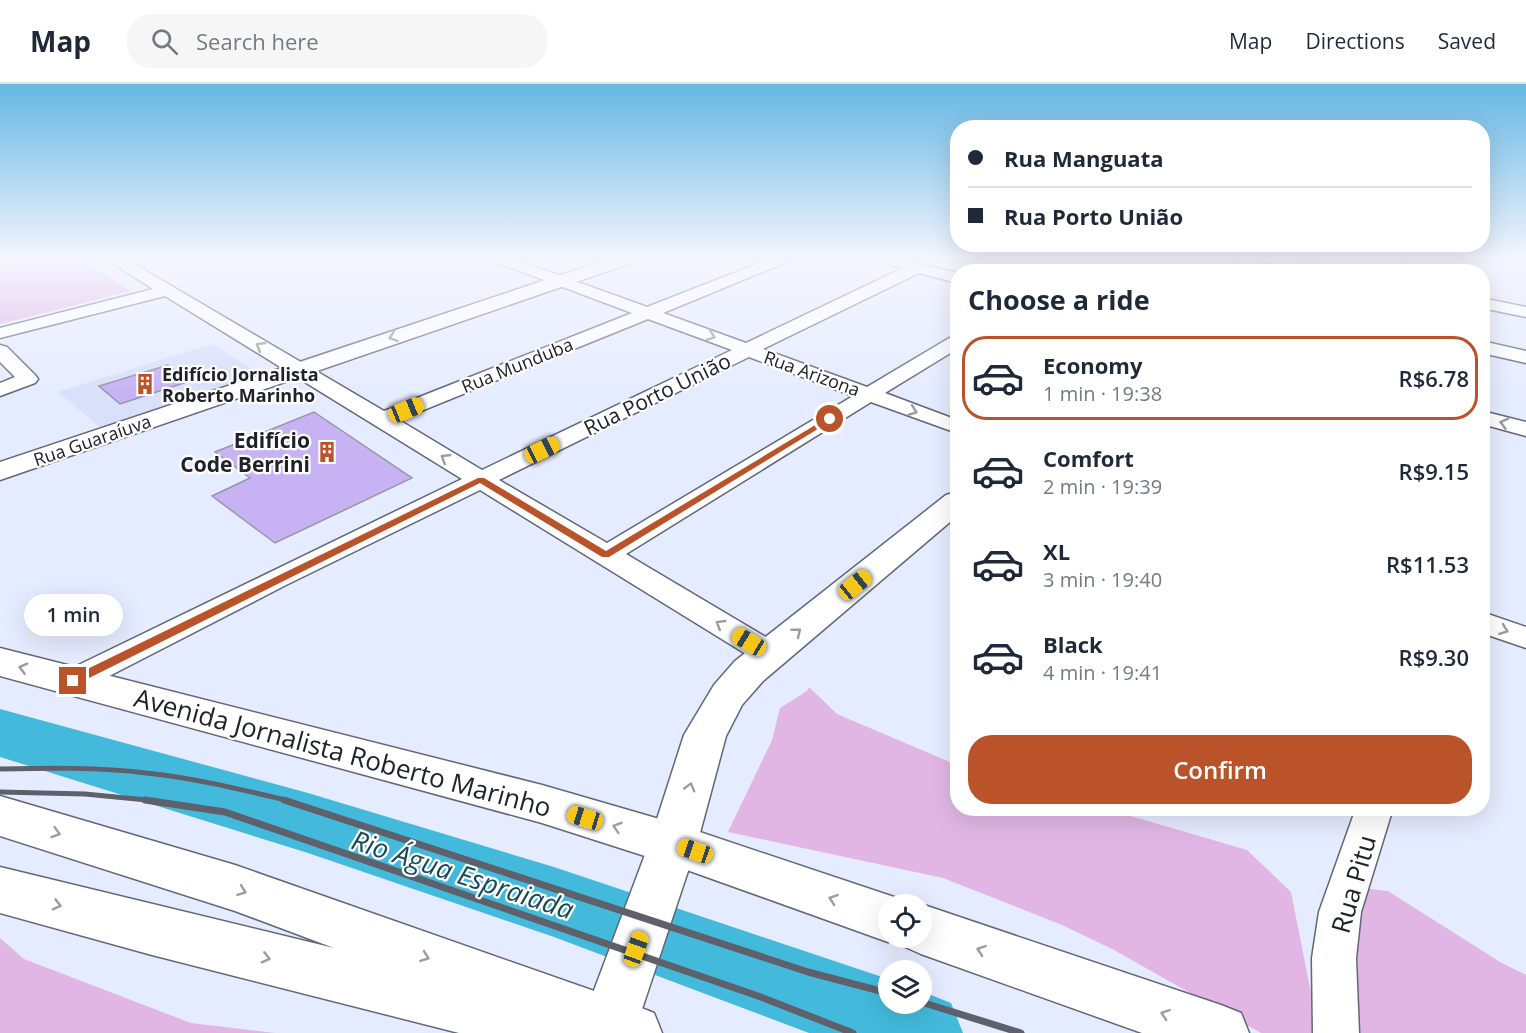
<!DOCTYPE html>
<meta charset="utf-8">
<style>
:root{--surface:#fff;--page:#f6f6f7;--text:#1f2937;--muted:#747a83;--line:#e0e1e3;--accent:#ba532a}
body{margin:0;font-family:"Open Sans",sans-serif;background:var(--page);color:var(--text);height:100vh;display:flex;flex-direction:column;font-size:22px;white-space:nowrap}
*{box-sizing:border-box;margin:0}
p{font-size:20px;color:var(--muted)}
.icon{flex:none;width:33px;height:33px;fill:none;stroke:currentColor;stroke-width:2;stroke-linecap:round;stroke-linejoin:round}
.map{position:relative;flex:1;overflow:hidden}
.side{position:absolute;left:950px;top:180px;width:540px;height:552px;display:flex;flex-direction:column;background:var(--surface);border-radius:24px;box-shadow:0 6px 24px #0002}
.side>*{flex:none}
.top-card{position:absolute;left:950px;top:36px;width:540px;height:132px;border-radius:24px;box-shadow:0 6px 24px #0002;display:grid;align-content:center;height:132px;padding:0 18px;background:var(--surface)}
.buttons{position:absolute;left:878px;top:810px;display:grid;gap:12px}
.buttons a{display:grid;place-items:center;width:54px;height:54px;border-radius:50%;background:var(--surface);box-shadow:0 6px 24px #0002;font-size:30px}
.end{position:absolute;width:27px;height:27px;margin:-14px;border:8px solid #ba532a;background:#fff;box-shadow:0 0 0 3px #fff}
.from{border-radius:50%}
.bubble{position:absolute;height:42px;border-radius:21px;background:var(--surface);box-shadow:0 6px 24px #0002;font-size:20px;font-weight:600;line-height:42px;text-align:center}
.car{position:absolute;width:18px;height:36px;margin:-18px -9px;border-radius:8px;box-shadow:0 0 4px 2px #0007;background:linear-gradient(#f5c518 24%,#345 0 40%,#f5c518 0 76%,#345 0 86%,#f5c518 0)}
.top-card b{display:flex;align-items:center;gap:21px;height:57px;font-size:22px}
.top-card b+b{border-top:2px solid var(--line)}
.top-card i{width:15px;height:15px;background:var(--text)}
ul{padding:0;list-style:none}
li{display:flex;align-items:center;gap:18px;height:84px;margin:0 12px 9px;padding:0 6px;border:3px solid transparent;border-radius:24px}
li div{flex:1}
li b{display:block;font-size:22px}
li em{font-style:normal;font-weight:600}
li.on{border-color:var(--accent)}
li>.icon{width:54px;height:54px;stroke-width:1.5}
h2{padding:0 18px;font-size:27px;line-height:72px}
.primary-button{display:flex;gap:12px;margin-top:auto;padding:12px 18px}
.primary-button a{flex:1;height:69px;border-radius:24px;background:var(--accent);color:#fff;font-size:24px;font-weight:600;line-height:69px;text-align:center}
header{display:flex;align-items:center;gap:36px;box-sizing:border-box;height:84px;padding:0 30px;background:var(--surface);border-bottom:2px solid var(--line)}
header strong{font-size:28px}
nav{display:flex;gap:33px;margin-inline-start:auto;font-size:21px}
.search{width:420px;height:54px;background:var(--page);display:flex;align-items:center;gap:15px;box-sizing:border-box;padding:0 21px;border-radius:24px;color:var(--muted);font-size:22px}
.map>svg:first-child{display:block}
.built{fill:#d8e0fa}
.green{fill:#e1b6e5}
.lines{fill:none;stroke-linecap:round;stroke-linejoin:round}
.river{fill:#43badc;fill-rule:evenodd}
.building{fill:#c7b3f4;stroke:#9894a6;stroke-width:1.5}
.street-casing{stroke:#626777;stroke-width:3}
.secondary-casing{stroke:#626777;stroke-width:3}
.primary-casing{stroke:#626777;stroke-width:3}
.street{fill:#fff;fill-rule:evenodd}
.secondary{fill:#fff;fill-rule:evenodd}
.primary{fill:#fff;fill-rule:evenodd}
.rail-far1{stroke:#5e616c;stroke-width:5}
.rail{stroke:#5e616c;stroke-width:7}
.oneway{stroke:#9b9c9f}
.route{fill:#ba532a}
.labels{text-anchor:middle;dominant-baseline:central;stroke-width:4.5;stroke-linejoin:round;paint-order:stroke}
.far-street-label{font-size:18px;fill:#202229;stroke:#fff}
.far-poi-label{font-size:18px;font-weight:bold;fill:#202229;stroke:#fff;text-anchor:start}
.street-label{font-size:21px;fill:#202229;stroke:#fff}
.poi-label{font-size:21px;font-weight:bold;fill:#202229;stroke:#fff;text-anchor:end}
.near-street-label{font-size:26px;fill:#202229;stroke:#fff}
.near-water-label{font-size:27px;font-style:italic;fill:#164857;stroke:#fff}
</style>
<header>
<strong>Map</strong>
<div class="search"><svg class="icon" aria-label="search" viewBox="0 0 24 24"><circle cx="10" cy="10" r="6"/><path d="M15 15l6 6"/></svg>Search here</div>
<nav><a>Map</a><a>Directions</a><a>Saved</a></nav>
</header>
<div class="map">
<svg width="1526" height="949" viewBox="0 0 1526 949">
<rect width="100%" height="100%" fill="#e6ecff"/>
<polygon class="built" points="212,260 261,290 101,344 58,308"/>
<g class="green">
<polygon points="27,174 80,174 131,207 0,240 0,179"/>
<polygon points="809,603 837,630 957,681 957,724 1107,725 1247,766 1291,808 1319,949 1261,949 1114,866 1062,841 943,794 728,748 772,656 780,624 807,607"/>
<polygon points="1362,804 1388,807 1500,878 1526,891 1526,949 1351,949 1354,818"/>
<polygon points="0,854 24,875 191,939 275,949 0,949"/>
</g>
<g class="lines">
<polygon class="river" points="0,625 308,709 554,783 888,895 888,920 921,920 921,907 951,919 963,949 809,949 554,853 308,769 0,673"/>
</g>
<g class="building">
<polygon points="168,281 190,297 120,320 99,302"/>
<polygon points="314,328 412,394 275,459 212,412 250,394 215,368"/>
</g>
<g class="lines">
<defs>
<g id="street">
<path d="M107,174H124L384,327L632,229L493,177L491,174H511L647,223L772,174H791L789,177L663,229L746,259L903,184L876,177L874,174H897L957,189V199L919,189L763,265L867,303L951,253L957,252V265L885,309L957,336V349L871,318L626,470L781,562L785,570L781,578L770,581L759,578L480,406L286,501L84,605L73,609L62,605L57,597L62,589L462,395L165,212L0,254V244L153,205L109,177ZM648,235L732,266L482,386L399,336ZM749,273L853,312L607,459L499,396Z"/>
<polygon points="1258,174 1285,174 1336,185 1338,188 1307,188 1260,177"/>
<polygon points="1404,174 1419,174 1409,188 1393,188"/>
<polygon points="1482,214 1526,223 1526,233 1482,224"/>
<polygon points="1482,257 1526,267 1526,279 1482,269"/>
<polygon points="0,261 7,263 35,291 38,295 35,299 0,312 0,299 15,293 0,278"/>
<polygon points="1482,327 1526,338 1526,352 1482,340"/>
<polygon points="1482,528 1526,543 1526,564 1482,549"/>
<polygon points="1356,724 1393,724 1361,828 1356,874 1359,949 1313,949 1312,874 1319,828"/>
</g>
<g id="secondary">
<polygon points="611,174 637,174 634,178 0,396 0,378"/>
<polygon points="1244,174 1264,174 1249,188 1228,188"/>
<polygon points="957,408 957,432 763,597 742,621 726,652 697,760 634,949 578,949 649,760 684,651 714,601 735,577 946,411"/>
</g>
<g id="primary">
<polygon points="0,564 542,701 673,739 906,817 908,820 888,820 888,854 921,854 921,820 1221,921 1241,929 1249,949 1142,949 921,870 903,862 899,854 888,858 673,781 542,739 0,592"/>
<polygon points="0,712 235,781 634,921 654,929 662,949 459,949 152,871 0,829 0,783 334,864 235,827 0,752"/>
</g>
</defs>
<use href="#street" class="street-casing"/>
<use href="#secondary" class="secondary-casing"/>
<use href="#primary" class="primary-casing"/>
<use href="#street" class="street"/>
<use href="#secondary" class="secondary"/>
<use href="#primary" class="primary"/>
<g class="rail-far1">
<path d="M0,685C49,684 98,683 146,689C195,694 243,706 290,717"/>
<polyline points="0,708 85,710 157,717"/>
</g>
<g class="rail">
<polyline points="145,716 225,728 758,912 853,949"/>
<polyline points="284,716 808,888 888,909"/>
<polyline points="921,918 1021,949"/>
</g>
</g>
<defs><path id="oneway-chevron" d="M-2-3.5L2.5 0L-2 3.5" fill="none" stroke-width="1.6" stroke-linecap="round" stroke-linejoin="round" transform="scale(1.5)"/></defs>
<g class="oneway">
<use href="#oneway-chevron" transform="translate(711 252) rotate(20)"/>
<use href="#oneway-chevron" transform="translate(393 253) rotate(161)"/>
<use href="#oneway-chevron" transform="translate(260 262) rotate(-149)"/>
<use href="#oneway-chevron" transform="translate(913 327) rotate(20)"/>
<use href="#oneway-chevron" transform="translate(1504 339) rotate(-165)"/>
<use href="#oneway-chevron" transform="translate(445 374) rotate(-148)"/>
<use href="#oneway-chevron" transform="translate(720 540) rotate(-149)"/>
<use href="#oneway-chevron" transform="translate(1504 546) rotate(20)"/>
<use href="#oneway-chevron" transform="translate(797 548) rotate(-39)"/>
<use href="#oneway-chevron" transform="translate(23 584) rotate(-166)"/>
<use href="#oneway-chevron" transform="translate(690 703) rotate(-74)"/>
<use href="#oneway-chevron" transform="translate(617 743) rotate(-163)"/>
<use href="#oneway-chevron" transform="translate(56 749) rotate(17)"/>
<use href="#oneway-chevron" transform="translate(242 807) rotate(20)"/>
<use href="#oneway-chevron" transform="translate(833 815) rotate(-161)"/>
<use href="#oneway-chevron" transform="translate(57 821) rotate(15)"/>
<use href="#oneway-chevron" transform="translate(981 866) rotate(-161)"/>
<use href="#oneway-chevron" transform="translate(425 873) rotate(20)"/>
<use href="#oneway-chevron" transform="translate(266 874) rotate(14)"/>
<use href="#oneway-chevron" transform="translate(1165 930) rotate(-161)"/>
</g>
<linearGradient id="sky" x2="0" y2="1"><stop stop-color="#66b6e3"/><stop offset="0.57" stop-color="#f4f6ff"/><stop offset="1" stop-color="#f4f6ff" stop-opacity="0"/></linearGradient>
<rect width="1526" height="307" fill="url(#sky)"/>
<polygon class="route" points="827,334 834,335 609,473 602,473 480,399 77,600 69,600 68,597 69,594 478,394 484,394 606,467"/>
<defs>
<symbol id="building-bare" viewBox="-9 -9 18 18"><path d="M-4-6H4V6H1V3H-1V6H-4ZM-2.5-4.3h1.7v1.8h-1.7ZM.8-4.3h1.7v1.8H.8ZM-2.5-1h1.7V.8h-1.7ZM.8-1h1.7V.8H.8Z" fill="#ba532a" stroke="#fff" stroke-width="2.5" paint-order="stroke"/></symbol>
</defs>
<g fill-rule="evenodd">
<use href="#building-bare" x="130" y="285" width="30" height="30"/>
<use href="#building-bare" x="312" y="353" width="30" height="30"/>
</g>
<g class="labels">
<g class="far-street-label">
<text transform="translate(517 281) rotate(-22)">Rua Munduba</text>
<text transform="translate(812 289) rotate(20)">Rua Arizona</text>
<text transform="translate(92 356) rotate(-19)">Rua Guaraíuva</text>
</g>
<g class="far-poi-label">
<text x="162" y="290">Edifício Jornalista<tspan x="162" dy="21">Roberto Marinho</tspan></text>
</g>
<g class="street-label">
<text transform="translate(657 310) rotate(-26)">Rua Porto União</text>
</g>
<g class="poi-label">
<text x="310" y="356">Edifício<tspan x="310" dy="24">Code Berrini</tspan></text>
</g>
<g class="near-street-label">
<text transform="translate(343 668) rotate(15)">Avenida Jornalista Roberto Marinho</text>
<text transform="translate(1353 800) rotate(-74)">Rua Pitu</text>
</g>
<g class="near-water-label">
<text transform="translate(463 790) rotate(18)">Rio Água Espraiada</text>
</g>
</g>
</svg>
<div class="buttons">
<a><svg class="icon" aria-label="locate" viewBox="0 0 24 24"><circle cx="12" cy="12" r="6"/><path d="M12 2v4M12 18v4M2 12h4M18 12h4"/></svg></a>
<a><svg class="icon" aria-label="layers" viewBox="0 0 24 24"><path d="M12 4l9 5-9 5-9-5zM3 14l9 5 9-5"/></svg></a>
</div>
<i class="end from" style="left:830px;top:335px"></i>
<i class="end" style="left:73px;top:597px"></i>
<div class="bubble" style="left:24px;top:510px;width:99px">1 min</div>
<i class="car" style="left:406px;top:326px;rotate:68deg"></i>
<i class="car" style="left:542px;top:366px;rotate:64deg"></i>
<i class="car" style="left:855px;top:501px;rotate:51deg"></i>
<i class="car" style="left:749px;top:558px;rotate:301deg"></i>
<i class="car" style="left:585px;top:734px;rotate:287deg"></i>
<i class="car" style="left:695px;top:767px;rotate:289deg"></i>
<i class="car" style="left:636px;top:865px;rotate:20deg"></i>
<div class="top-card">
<b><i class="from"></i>Rua Manguata</b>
<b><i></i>Rua Porto União</b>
</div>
<section class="side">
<h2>Choose a ride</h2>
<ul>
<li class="on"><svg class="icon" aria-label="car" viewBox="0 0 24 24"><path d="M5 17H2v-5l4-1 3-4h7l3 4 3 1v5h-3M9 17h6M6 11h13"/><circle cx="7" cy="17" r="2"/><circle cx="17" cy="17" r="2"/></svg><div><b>Economy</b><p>1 min · 19:38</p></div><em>R$6.78</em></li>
<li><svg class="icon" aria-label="car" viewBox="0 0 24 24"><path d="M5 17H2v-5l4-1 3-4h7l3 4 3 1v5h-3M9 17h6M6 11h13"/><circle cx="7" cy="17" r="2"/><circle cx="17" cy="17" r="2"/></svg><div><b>Comfort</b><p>2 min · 19:39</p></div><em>R$9.15</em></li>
<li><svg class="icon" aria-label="car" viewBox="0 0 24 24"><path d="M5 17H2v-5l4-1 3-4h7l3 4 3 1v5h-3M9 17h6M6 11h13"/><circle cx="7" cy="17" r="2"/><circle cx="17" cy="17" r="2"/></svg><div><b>XL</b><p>3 min · 19:40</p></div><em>R$11.53</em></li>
<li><svg class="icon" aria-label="car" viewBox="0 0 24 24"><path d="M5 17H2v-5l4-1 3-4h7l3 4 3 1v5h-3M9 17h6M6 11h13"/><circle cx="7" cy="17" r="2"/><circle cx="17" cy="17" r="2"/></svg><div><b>Black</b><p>4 min · 19:41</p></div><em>R$9.30</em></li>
</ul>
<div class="primary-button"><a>Confirm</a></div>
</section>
</div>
